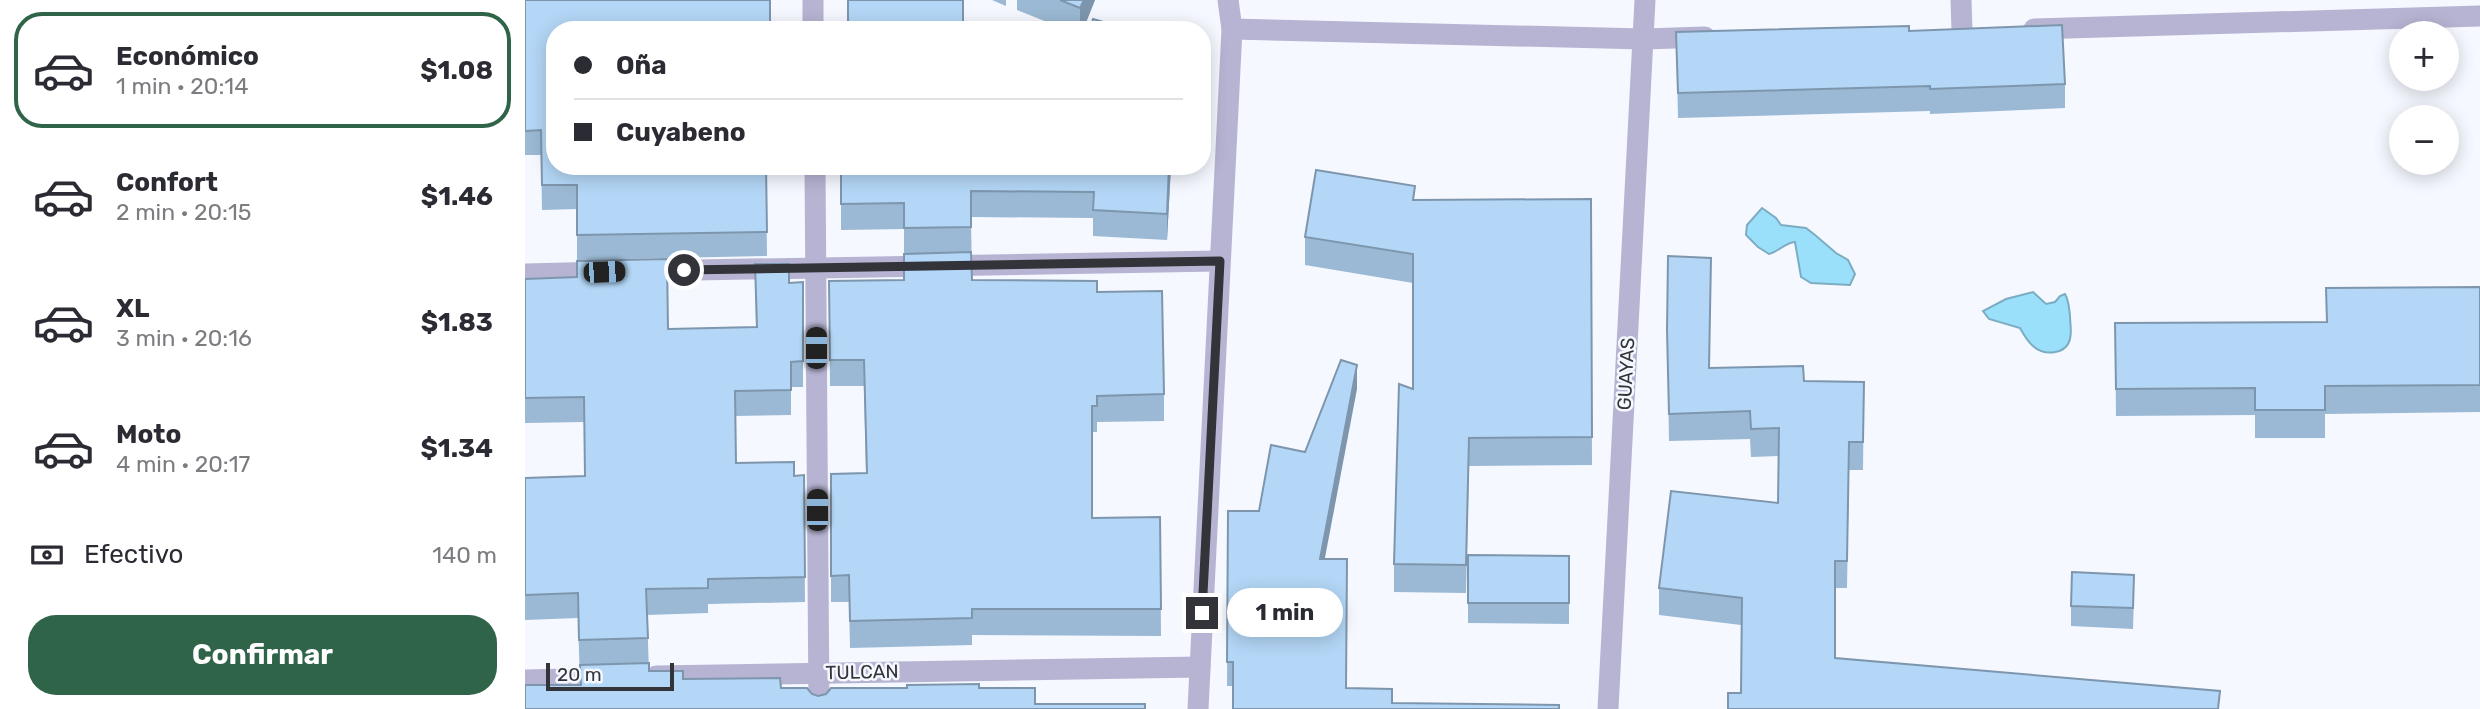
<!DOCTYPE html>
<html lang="es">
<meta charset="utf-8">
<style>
:root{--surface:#fff;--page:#f7f7f7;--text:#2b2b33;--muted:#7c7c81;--line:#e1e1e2;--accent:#2f6449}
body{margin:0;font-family:Rubik,sans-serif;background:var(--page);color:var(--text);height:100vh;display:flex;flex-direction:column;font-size:26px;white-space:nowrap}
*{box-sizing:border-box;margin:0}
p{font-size:23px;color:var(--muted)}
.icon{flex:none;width:38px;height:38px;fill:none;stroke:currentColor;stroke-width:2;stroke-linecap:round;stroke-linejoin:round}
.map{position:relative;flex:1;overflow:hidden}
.details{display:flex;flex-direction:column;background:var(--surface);width:525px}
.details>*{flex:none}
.banner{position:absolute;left:21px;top:21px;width:665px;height:154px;border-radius:28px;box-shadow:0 4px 18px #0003;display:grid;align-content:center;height:154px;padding:0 28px;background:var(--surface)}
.fabs{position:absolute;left:1864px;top:21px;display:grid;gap:14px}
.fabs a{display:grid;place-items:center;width:70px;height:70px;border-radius:50%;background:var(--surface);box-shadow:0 4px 18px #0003;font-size:35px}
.scale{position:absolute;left:21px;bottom:18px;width:128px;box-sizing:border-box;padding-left:7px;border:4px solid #323439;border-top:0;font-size:19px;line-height:24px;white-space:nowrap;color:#323439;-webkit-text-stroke:5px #f5f8ff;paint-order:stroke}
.end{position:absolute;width:32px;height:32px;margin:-16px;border:9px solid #323439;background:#fff;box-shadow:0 0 0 4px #fff}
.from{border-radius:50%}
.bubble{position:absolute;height:49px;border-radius:24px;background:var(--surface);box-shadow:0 4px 18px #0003;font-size:23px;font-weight:700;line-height:49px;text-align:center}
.car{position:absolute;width:21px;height:42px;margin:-21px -10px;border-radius:9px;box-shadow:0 0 5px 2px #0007;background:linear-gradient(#222 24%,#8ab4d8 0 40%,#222 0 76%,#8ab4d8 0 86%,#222 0)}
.banner b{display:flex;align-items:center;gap:24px;height:66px;font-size:26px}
.banner b+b{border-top:2px solid var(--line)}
.banner i{width:18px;height:18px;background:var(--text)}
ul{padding:12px 0 0;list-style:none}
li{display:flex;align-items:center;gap:21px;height:116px;margin:0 14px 10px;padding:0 14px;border:4px solid transparent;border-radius:28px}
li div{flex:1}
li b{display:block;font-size:26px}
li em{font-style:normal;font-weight:700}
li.active{border-color:var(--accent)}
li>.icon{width:63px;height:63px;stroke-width:1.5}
.pay{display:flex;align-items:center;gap:18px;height:77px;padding:0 28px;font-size:26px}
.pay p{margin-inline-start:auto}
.primary-button{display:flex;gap:14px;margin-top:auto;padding:14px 28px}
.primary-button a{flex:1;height:80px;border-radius:28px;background:var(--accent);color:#fff;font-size:28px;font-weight:700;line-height:80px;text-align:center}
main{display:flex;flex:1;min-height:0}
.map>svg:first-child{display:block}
.water{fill:#9be0fb;stroke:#7cacc1;stroke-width:2}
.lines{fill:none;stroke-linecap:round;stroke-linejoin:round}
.street{stroke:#b7b4d3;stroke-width:21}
.wall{fill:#9bb9d4}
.shaded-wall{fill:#7e96ad}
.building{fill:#b4d7f7;stroke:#7e96ad;stroke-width:2}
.route{stroke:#323439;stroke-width:9}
.labels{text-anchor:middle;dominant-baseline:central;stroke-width:5;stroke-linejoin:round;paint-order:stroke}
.street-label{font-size:19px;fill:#323439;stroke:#f5f8ff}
</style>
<main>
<section class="details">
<ul>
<li class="active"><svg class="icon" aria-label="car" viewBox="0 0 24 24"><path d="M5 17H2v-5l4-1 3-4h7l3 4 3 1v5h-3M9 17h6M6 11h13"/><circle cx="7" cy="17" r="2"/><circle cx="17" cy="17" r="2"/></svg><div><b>Económico</b><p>1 min · 20:14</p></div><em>$1.08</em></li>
<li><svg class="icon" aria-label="car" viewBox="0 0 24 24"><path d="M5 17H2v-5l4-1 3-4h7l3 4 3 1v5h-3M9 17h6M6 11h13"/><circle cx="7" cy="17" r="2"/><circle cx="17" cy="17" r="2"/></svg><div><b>Confort</b><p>2 min · 20:15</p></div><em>$1.46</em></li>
<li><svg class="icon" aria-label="car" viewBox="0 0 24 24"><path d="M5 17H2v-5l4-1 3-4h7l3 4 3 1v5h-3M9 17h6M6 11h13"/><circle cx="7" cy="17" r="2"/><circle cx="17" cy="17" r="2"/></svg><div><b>XL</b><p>3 min · 20:16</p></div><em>$1.83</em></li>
<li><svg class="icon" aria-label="car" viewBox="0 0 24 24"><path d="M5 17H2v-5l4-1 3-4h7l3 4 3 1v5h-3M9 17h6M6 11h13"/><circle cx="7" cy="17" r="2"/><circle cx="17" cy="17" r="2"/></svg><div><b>Moto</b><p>4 min · 20:17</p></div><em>$1.34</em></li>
</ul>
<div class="pay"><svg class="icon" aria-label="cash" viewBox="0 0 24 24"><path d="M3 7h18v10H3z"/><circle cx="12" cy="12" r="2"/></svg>Efectivo<p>140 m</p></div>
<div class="primary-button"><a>Confirmar</a></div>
</section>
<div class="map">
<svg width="1955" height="709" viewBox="0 0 1955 709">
<rect width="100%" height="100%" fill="#f5f8ff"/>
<g class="water">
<path d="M1237,208L1251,218L1256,225L1281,228L1290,235L1311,253L1323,260L1330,274L1325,285L1286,283L1276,277L1270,242C1259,243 1255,251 1244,254L1233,247L1221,235L1222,225Z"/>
<path d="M1508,292L1521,304L1530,302L1535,296L1540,294C1544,301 1544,308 1545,316C1545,323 1547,331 1545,339C1541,355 1519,356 1508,346C1502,341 1499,335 1495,328L1464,319L1458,311L1481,299Z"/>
</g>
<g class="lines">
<g class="street">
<polyline points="288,0 288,30"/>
<polyline points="1436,0 1437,31"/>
<polyline points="707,29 1119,39 1180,37"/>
<polyline points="1509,29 1955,16"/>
<polyline points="290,166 294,709"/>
<polyline points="116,271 694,261"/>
<polyline points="0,274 80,272"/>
<polyline points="131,676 675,667"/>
<polyline points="0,680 81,678"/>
<polyline points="673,709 707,29 703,0"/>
<polyline points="1083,709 1120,0"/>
</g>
</g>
<g class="wall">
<polygon points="0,0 30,30 241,166 242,256 52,260 52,209 17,210 16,155 0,155"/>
<polygon points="467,0 481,0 481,6"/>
<polygon points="492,0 570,0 558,30 542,30 492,10"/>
<polygon points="1384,31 1540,84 1540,108 1405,114 1405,111 1153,118 1151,32"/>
<polygon points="316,166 646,166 642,240 568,236 568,218 446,217 447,280 572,292 639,394 639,421 572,422 572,432 567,432 567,518 635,517 636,636 447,635 447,645 325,648 324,602 306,602 306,474 341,473 339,386 305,386 304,281 379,280 379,229 316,230"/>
<polygon points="1066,199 1067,465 944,466 941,593 869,592 869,564 888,389 888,283 780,265 780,237 890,200"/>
<polygon points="142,259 143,329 231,327 230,264 264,264 264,283 278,282 278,387 266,387 266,415 210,416 211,463 269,462 269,476 279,475 280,602 183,604 183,613 122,615 124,671 158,671 158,679 255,678 256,688 282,688 287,694 293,696 301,694 306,688 382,688 382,685 454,684 454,688 510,688 510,704 620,704 620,709 0,709 0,685 55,685 53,618 0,620 0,478 60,476 59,422 0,423 0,279 52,277 52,261"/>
<polygon points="1955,287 1955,412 1800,414 1800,438 1730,438 1730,415 1591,416 1590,323 1801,322"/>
<polygon points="1142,330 1185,368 1279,381 1339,382 1338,470 1324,470 1322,588 1310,588 1310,658 1695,709 1216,693 1216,625 1134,615 1134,588 1253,503 1254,456 1226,457 1225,439 1144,441"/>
<polygon points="832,389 708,709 708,686 702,686 703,511 734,511 780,452"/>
<polygon points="943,555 1044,556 1044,624 943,623"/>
<polygon points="1609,595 1608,629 1546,626 1546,606"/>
</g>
<g class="shaded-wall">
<polygon points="559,0 570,0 558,30 555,30 555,8"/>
<polygon points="644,166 646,166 642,240 642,214"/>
<polygon points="832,365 832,389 795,584 795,559"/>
</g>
<g class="building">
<polygon points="0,0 245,0 245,30 30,30 30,166 241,166 242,232 52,235 52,185 17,185 16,130 0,131"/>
<rect x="323" y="0" width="115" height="30"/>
<polygon points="535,0 559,0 555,8"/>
<polygon points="568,19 603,29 603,30 565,30"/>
<polygon points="1537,25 1540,84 1405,89 1405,86 1153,93 1151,32 1384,26 1384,31"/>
<polygon points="316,166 644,166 642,214 568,210 569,192 446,191 446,227 379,228 379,203 316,204"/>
<polygon points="791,170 890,186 888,200 1066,199 1067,437 944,438 941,565 869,564 874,384 888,389 888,254 780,237"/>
<polygon points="446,252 447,280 572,281 572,292 637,291 639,394 572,396 572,406 567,406 567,518 635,517 636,609 447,609 447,618 325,621 324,575 306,576 306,474 342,473 339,360 305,360 304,281 379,280 379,254"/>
<polygon points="1143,256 1186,258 1184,368 1278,366 1279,381 1339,382 1338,442 1324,442 1322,561 1310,561 1310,658 1695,691 1693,709 1203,709 1203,693 1216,693 1217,598 1134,588 1146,491 1253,503 1254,428 1226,429 1225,411 1144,414 1142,330"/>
<polygon points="142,259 143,329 232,327 230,264 264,264 264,283 278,282 278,361 266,362 266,390 210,391 211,463 269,462 269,476 279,475 280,577 183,579 183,588 121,589 123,638 54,640 53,593 0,595 0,478 60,476 59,397 0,398 0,279 52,277 52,261"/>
<polygon points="1955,287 1955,385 1800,386 1800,410 1730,410 1730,388 1591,389 1590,323 1802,322 1801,288"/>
<polygon points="816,360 832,365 795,559 822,559 821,688 867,689 867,703 1034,705 1034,709 708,709 708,662 702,662 703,511 734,511 746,445 780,452"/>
<polygon points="943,555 1044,556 1044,603 943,603"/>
<polygon points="1547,572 1609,575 1608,608 1546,606"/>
<polygon points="124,663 124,671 158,671 158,679 255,678 256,688 282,688 287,694 293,696 301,694 306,688 382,688 382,685 454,684 454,688 510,688 510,704 620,704 620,709 0,709 0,685 56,685 55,665"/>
</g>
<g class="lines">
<polyline class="route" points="159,270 695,261 677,613"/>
</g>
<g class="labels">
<g class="street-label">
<text transform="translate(1101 374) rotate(-87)">GUAYAS</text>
<text transform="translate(337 672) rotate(-1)">TULCAN</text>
</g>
</g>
</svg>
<div class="fabs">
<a>+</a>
<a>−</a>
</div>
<div class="scale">20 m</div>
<i class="end from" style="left:159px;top:270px"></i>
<i class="end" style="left:677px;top:613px"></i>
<div class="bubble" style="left:702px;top:588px;width:116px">1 min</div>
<i class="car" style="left:79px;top:272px;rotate:88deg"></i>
<i class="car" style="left:291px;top:348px;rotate:0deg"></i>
<i class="car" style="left:292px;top:510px;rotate:0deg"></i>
<div class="banner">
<b><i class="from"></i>Oña</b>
<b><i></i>Cuyabeno</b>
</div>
</div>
</main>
